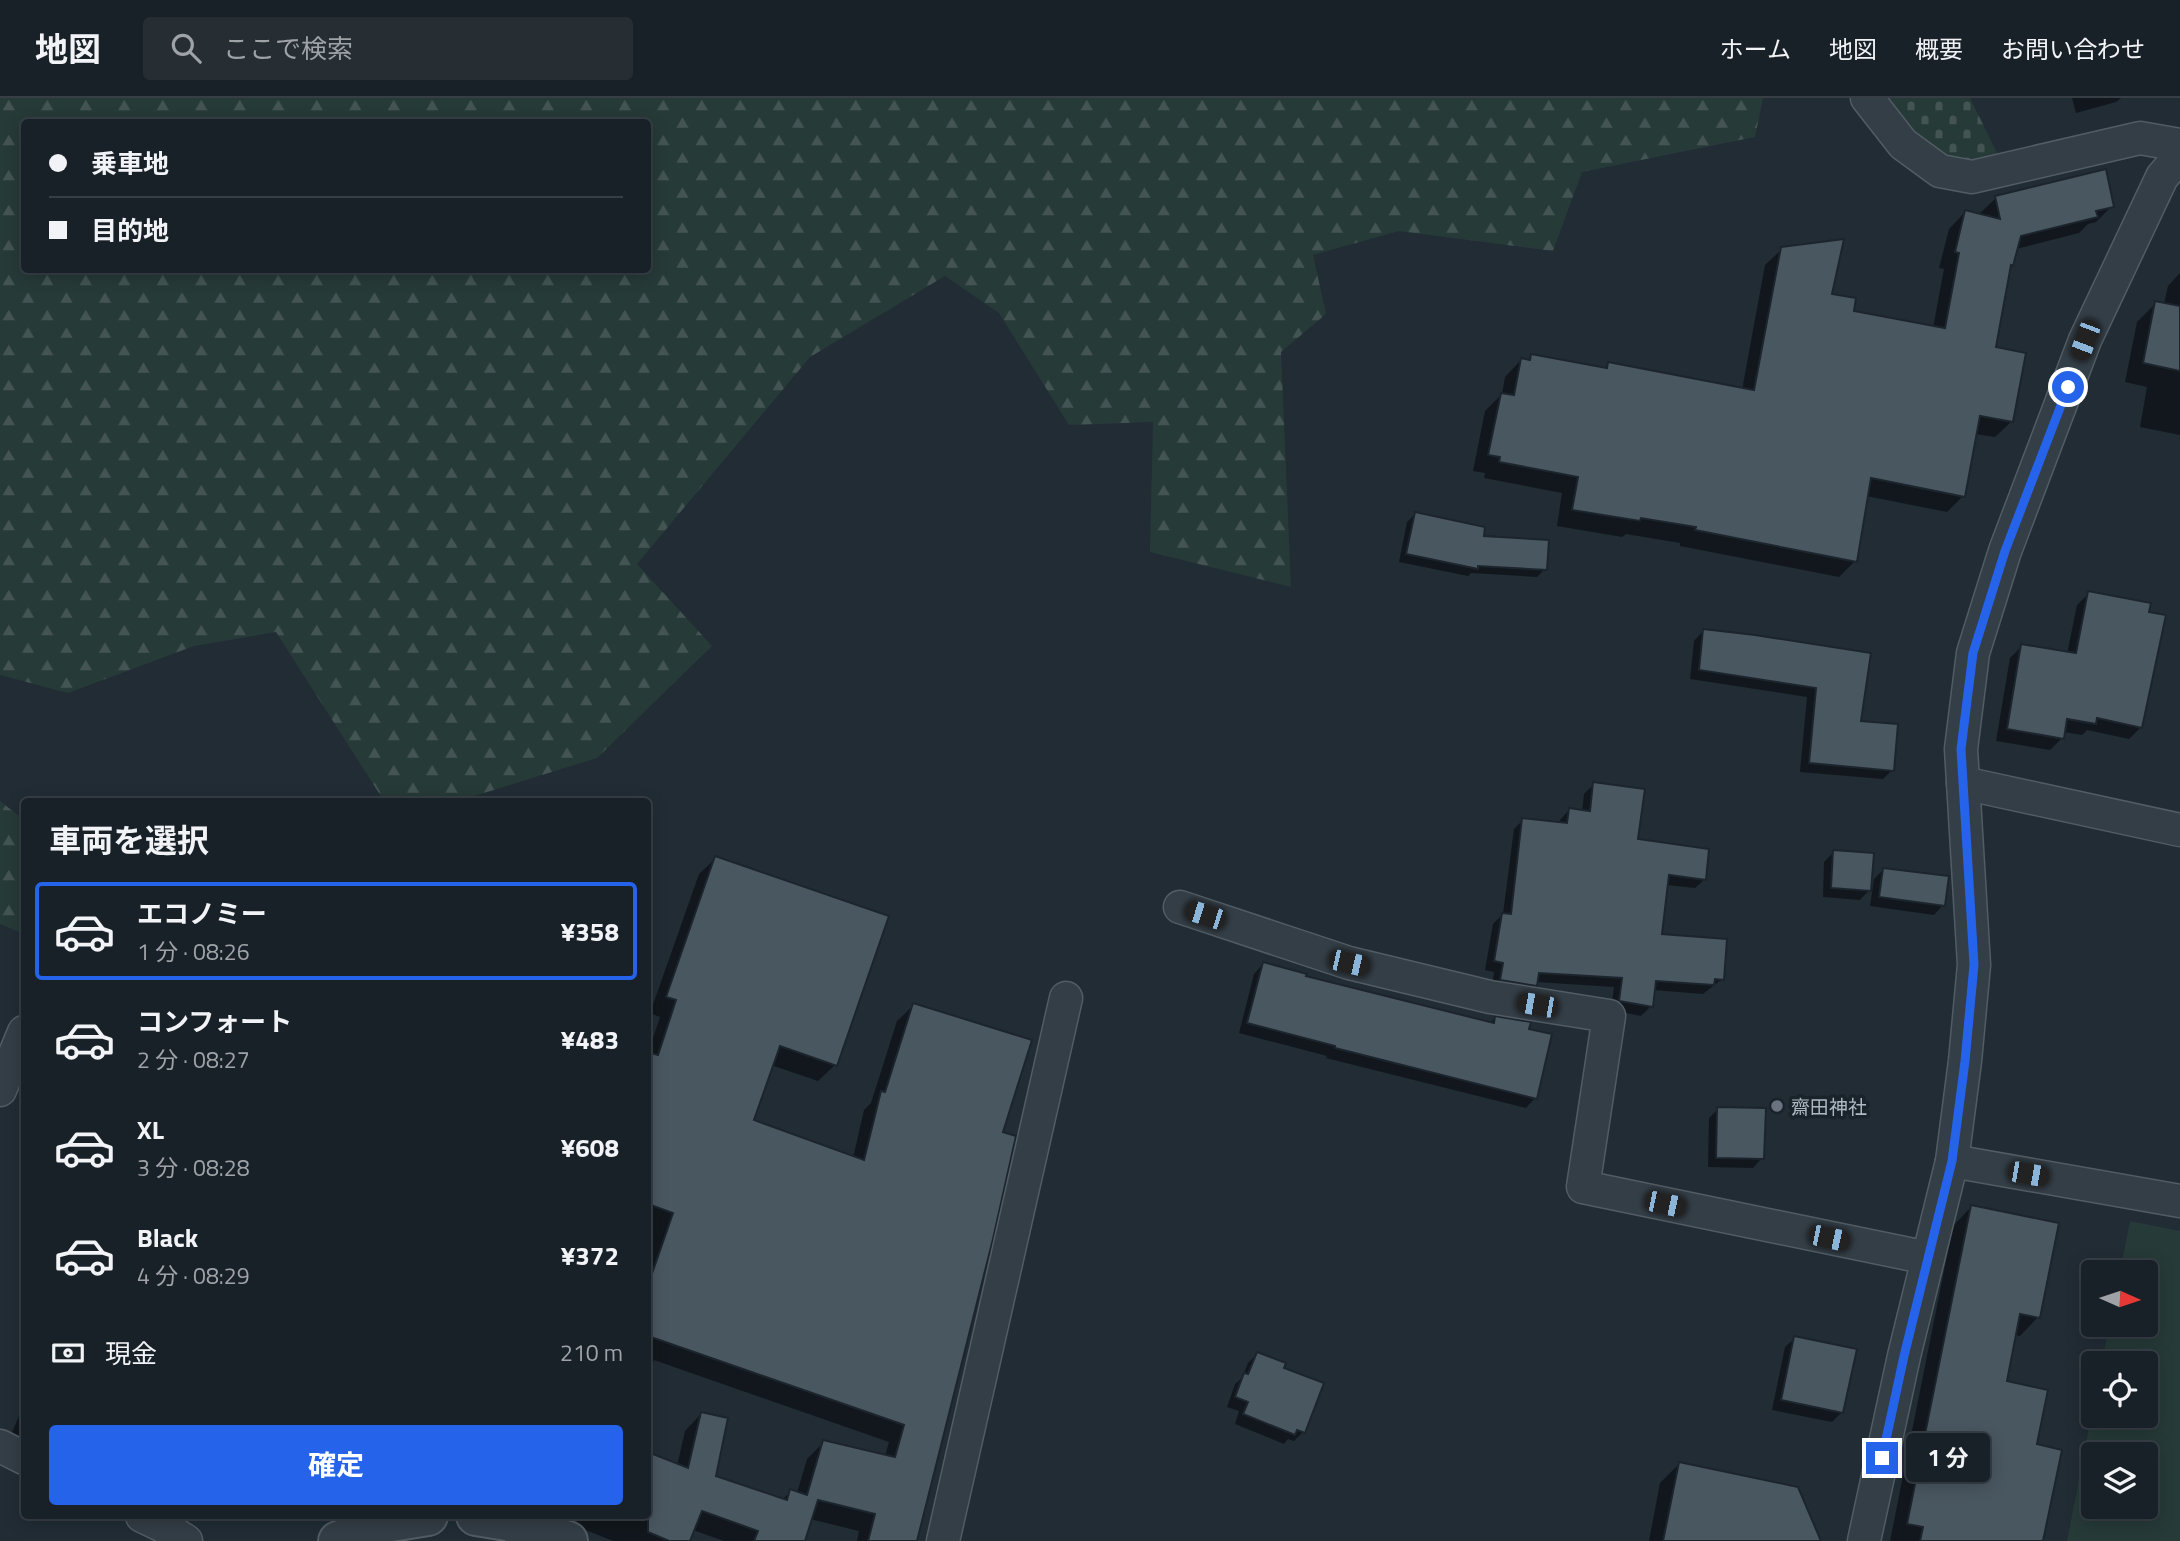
<!DOCTYPE html>
<html lang="ja">
<meta charset="utf-8">
<style>
:root{--surface:#192128;--page:#262e34;--text:#f1f3f6;--muted:#9fa3a8;--line:#373e45;--accent:#2563eb}
body{margin:0;font-family:"Titillium Web","Noto Sans JP",sans-serif;background:var(--page);color:var(--text);height:100vh;display:flex;flex-direction:column;font-size:26px;white-space:nowrap}
*{box-sizing:border-box;margin:0}
p{font-size:23px;color:var(--muted)}
.icon{flex:none;width:38px;height:38px;fill:none;stroke:currentColor;stroke-width:2;stroke-linecap:round;stroke-linejoin:round}
.map{position:relative;flex:1;overflow:hidden}
.sheet{position:absolute;left:21px;top:700px;width:630px;height:721px;display:flex;flex-direction:column;background:var(--surface);border-radius:7px;box-shadow:0 4px 18px #0003,0 0 0 2px var(--line)}
.sheet>*{flex:none}
.banner{position:absolute;left:21px;top:21px;width:630px;height:154px;border-radius:7px;box-shadow:0 4px 18px #0003,0 0 0 2px var(--line);display:grid;align-content:center;height:154px;padding:0 28px;background:var(--surface)}
.needle{width:46px;rotate:93deg}
.controls{position:absolute;left:2081px;top:1162px;display:grid;gap:14px}
.controls a{display:grid;place-items:center;width:77px;height:77px;border-radius:7px;background:var(--surface);box-shadow:0 4px 18px #0003,0 0 0 2px var(--line);font-size:35px}
.end{position:absolute;width:32px;height:32px;margin:-16px;border:9px solid #2563eb;background:#fff;box-shadow:0 0 0 4px #fff}
.from{border-radius:50%}
.bubble{position:absolute;height:49px;border-radius:7px;background:var(--surface);box-shadow:0 4px 18px #0003,0 0 0 2px var(--line);font-size:23px;font-weight:700;line-height:49px;text-align:center}
.car{position:absolute;width:21px;height:42px;margin:-21px -10px;border-radius:9px;box-shadow:0 0 5px 2px #0007;background:linear-gradient(#222 24%,#8ab4d8 0 40%,#222 0 76%,#8ab4d8 0 86%,#222 0)}
.banner b{display:flex;align-items:center;gap:24px;height:66px;font-size:26px}
.banner b+b{border-top:2px solid var(--line)}
.banner i{width:18px;height:18px;background:var(--text)}
ul{padding:0;list-style:none}
li{display:flex;align-items:center;gap:21px;height:98px;margin:0 14px 10px;padding:0 14px;border:4px solid transparent;border-radius:7px}
li div{flex:1}
li b{display:block;font-size:26px}
li em{font-style:normal;font-weight:700}
li.on{border-color:var(--accent)}
li>.icon{width:63px;height:63px;stroke-width:1.5}
h2{padding:0 28px;font-size:32px;line-height:84px}
.pay{display:flex;align-items:center;gap:18px;height:77px;padding:0 28px;font-size:26px}
.pay p{margin-inline-start:auto}
.action{display:flex;gap:14px;margin-top:auto;padding:14px 28px}
.action a{flex:1;height:80px;border-radius:7px;background:var(--accent);color:#fff;font-size:28px;font-weight:700;line-height:80px;text-align:center}
header{display:flex;align-items:center;gap:42px;box-sizing:border-box;height:98px;padding:0 35px;background:var(--surface);border-bottom:2px solid var(--line)}
header strong{font-size:33px}
nav{display:flex;gap:38px;margin-inline-start:auto;font-size:24px}
.search{width:490px;height:63px;background:var(--page);display:flex;align-items:center;gap:18px;box-sizing:border-box;padding:0 24px;border-radius:7px;color:var(--muted);font-size:26px}
.map>svg:first-child{display:block}
.grass{fill:#263a38;fill-rule:evenodd}
.forest{fill:url(#forest-firs);fill-rule:evenodd}
.cemetery{fill:url(#cemetery-stones)}
.shadow{fill:#0007}
.building{fill:#495761;stroke:#1c252d;stroke-width:2}
.lines{fill:none;stroke-linecap:round;stroke-linejoin:round}
.minor-casing{stroke:#525c64;stroke-width:35}
.tertiary-casing{stroke:#525c64;stroke-width:42}
.minor{stroke:#343e46;stroke-width:32}
.tertiary{stroke:#343e46;stroke-width:38}
.route{stroke:#2563eb;stroke-width:9}
.worship-dot{fill:#6b7280;stroke:#1a232a;stroke-width:2.5}
.labels{text-anchor:middle;dominant-baseline:central;stroke-width:7;stroke-linejoin:round;paint-order:stroke}
.poi-label{font-size:19px;fill:#aeb9c3;stroke:#1a232a;text-anchor:start}
</style>
<header>
<strong>地図</strong>
<div class="search"><svg class="icon" aria-label="search" viewBox="0 0 24 24"><circle cx="10" cy="10" r="6"/><path d="M15 15l6 6"/></svg>ここで検索</div>
<nav><a>ホーム</a><a>地図</a><a>概要</a><a>お問い合わせ</a></nav>
</header>
<div class="map">
<svg width="2180" height="1443" viewBox="0 0 2180 1443">
<defs>
<pattern id="forest-firs" width="22" height="20" patternUnits="userSpaceOnUse" patternTransform="scale(1.75)"><rect width="22" height="20" fill="#263a38"/><path d="M5 1l3.5 6h-7zM16 11l3.5 6h-7z" fill="#435453"/></pattern>
<pattern id="cemetery-stones" width="16" height="16" patternUnits="userSpaceOnUse" patternTransform="scale(1.75)"><rect width="16" height="16" fill="#263a38"/><path d="M2 7V4a2 2 0 0 1 4 0v3zM10 15v-3a2 2 0 0 1 4 0v3z" fill="#435453"/></pattern>
</defs>
<rect width="100%" height="100%" fill="#212c35"/>
<path class="grass" d="M2130,1123L2180,1133V1443H2067L2093,1310V1318H2146V1265H2102L2109,1227H2146V1174H2120ZM2093,1356H2146V1409H2093Z"/>
<g class="forest">
<path d="M0,0H1763L1755,39L1582,74L1553,153L1399,133L1313,157L1326,216L1281,254L1291,489L1150,454L1153,324L1069,327L999,215L945,178L810,259L637,466L712,548L597,660L458,703H384L276,534L194,548L68,595L0,577ZM24,24H648V172H24Z"/>
<polygon points="0,703 24,722 24,836 0,826"/>
</g>
<polygon class="cemetery" points="1867,0 1970,0 2005,71 1972,79"/>
<g class="shadow">
<polygon points="2072,0 2121,0 2116,4 2076,15"/>
<polygon points="1996,100 2112,108 2096,124 2088,126 2079,135 2016,151 2009,170 1994,251 2012,323 1995,339 1975,336 1963,398 1947,414 1866,398 1855,463 1839,479 1680,448 1680,445 1626,436 1622,439 1557,428 1562,395 1484,380 1485,375 1473,373 1485,313 1502,296 1505,279 1521,262 1527,263 1532,258 1603,271 1609,265 1742,292 1765,167 1782,151 1830,197 1852,214 1933,230 1944,171 1939,170 1949,131 1965,114 1979,116"/>
<polygon points="2180,175 2180,337 2140,329 2147,289 2125,284 2137,224 2156,205 2164,206 2168,188"/>
<polygon points="1415,416 1482,439 1545,471 1537,479 1471,475 1468,478 1399,464 1407,424"/>
<polygon points="2089,495 2141,629 2129,641 2087,632 2082,637 2063,634 2062,640 2050,652 1996,643 2010,560 2022,548 2067,556 2077,507"/>
<polygon points="1703,533 1754,538 1859,624 1892,672 1883,681 1800,674 1807,599 1690,581 1694,543"/>
<polygon points="1594,686 1636,743 1705,781 1695,790 1666,787 1660,837 1722,881 1703,896 1653,892 1651,908 1641,918 1611,912 1614,889 1536,884 1526,897 1492,891 1494,874 1485,872 1493,826 1503,816 1514,731 1523,722 1559,726 1560,722 1569,712 1582,714 1584,696"/>
<polygon points="1834,754 1869,792 1860,802 1823,799 1824,764"/>
<polygon points="716,760 835,967 818,983 771,967 751,1023 853,1060 864,1012 871,1005 897,923 914,907 1001,1035 915,1443 857,1443 859,1433 810,1421 803,1443 724,1443 693,1432 688,1443 613,1443 558,1421 559,1418 648,1418 648,1356 677,1368 685,1333 701,1316 714,1379 782,1402 791,1393 797,1395 807,1361 824,1344 885,1358 889,1344 654,1262 648,1277 648,955 660,919 650,915 699,776"/>
<polygon points="1884,771 1943,807 1934,817 1870,808 1874,781"/>
<polygon points="1263,866 1304,879 1489,926 1495,920 1527,932 1535,1000 1526,1010 1326,960 1327,958 1239,935 1254,876"/>
<polygon points="1718,1011 1762,1060 1753,1070 1708,1069 1709,1020"/>
<polygon points="1971,1109 2038,1219 2020,1238 2014,1237 2005,1284 2035,1348 2041,1443 1890,1443 1953,1128"/>
<polygon points="1795,1240 1842,1314 1832,1324 1772,1312 1785,1249"/>
<polygon points="1257,1256 1282,1271 1303,1334 1294,1343 1288,1341 1284,1346 1235,1326 1239,1313 1227,1309 1235,1286 1242,1280 1248,1265"/>
<polygon points="24,1306 24,1351 8,1344"/>
<polygon points="1679,1366 1815,1443 1649,1443 1660,1385"/>
</g>
<g class="building">
<polygon points="2106,71 2114,109 2096,113 2098,119 2021,138 2013,168 2011,167 1996,249 2026,255 2013,324 1980,318 1965,399 1871,380 1857,464 1695,432 1696,429 1641,420 1640,423 1572,412 1578,379 1499,364 1500,359 1488,357 1501,295 1514,297 1521,260 1530,262 1531,256 1607,270 1608,264 1754,292 1781,149 1844,141 1832,196 1856,200 1854,213 1945,230 1959,155 1955,154 1965,112 2000,121 1995,98"/>
<polygon points="2155,203 2180,208 2180,273 2143,265"/>
<polygon points="1415,414 1485,429 1484,438 1549,442 1547,472 1478,468 1478,471 1406,456"/>
<polygon points="2088,493 2151,505 2149,514 2166,517 2142,630 2097,620 2096,626 2067,621 2064,641 2007,631 2021,546 2076,555"/>
<polygon points="1703,531 1755,537 1871,555 1861,623 1898,626 1894,673 1809,665 1816,590 1699,572"/>
<polygon points="1593,684 1645,691 1638,741 1709,751 1706,782 1669,777 1662,836 1727,841 1724,882 1715,881 1714,887 1656,883 1653,909 1619,903 1622,880 1539,875 1537,888 1500,882 1503,865 1494,863 1502,815 1511,816 1522,720 1567,725 1569,710 1590,713"/>
<polygon points="1833,752 1874,755 1871,793 1831,790"/>
<polygon points="715,758 889,818 837,968 780,948 754,1022 864,1062 881,993 885,994 913,905 1032,942 1003,1034 1016,1038 993,1141 917,1443 868,1443 875,1416 818,1402 805,1443 754,1443 758,1433 702,1413 690,1443 669,1443 648,1434 648,1354 688,1370 701,1314 728,1320 716,1378 787,1402 790,1391 807,1397 823,1342 895,1359 904,1327 648,1238 648,1187 673,1115 648,1106 648,954 658,957 676,902 666,899"/>
<polygon points="1883,770 1949,778 1945,808 1879,799"/>
<polygon points="1263,864 1307,876 1306,878 1494,925 1495,918 1531,924 1529,931 1552,936 1537,1001 1335,950 1335,948 1247,925"/>
<polygon points="1717,1009 1766,1010 1764,1061 1716,1060"/>
<polygon points="1971,1107 2059,1125 2040,1220 2020,1216 2007,1283 2048,1292 2037,1346 2062,1352 2043,1443 1920,1443 1923,1429 1907,1426"/>
<polygon points="1794,1238 1857,1251 1843,1315 1781,1302"/>
<polygon points="1257,1254 1286,1265 1284,1270 1324,1285 1305,1335 1297,1332 1295,1337 1243,1316 1248,1304 1235,1299 1244,1275 1248,1276"/>
<polygon points="1679,1364 1798,1389 1821,1443 1663,1443"/>
</g>
<g class="lines">
<defs>
<g id="minor">
<polyline points="1867,0 1903,46 1940,73 1972,79 2140,40 2180,47"/>
<polyline points="1963,685 2180,732"/>
<polyline points="1180,809 1349,865 1490,899 1609,918 1583,1089 1928,1160"/>
<polyline points="0,992 24,934"/>
<polyline points="1952,1063 2180,1103"/>
<polyline points="0,1348 24,1360"/>
<polyline points="142,1418 163,1428 186,1443"/>
<polyline points="943,1443 1066,900"/>
<polyline points="1864,1443 1904,1258 1952,1063 1965,963 1974,867 1961,651 1973,555 2005,453 2085,242 2162,79 2180,58"/>
</g>
<g id="tertiary">
<polyline points="476,1418 507,1423 568,1443"/>
<polyline points="338,1443 385,1425 428,1418"/>
</g>
</defs>
<use href="#minor" class="minor-casing"/>
<use href="#tertiary" class="tertiary-casing"/>
<use href="#minor" class="minor"/>
<use href="#tertiary" class="tertiary"/>
</g>
<g class="lines">
<polyline class="route" points="1882,1360 1904,1258 1952,1063 1965,963 1974,867 1961,651 1973,555 2005,453 2068,289"/>
</g>
<circle class="worship-dot" cx="1777" cy="1008" r="7"/>
<g class="labels">
<g class="poi-label">
<text x="1791" y="1008">齋田神社</text>
</g>
</g>
</svg>
<div class="controls">
<a><svg class="needle" viewBox="-14 -14 28 28"><path d="M0-13l5 13h-10z" fill="#e53935"/><path d="M0 13l5-13h-10z" fill="#9fa3a8"/></svg></a>
<a><svg class="icon" aria-label="locate" viewBox="0 0 24 24"><circle cx="12" cy="12" r="6"/><path d="M12 2v4M12 18v4M2 12h4M18 12h4"/></svg></a>
<a><svg class="icon" aria-label="layers" viewBox="0 0 24 24"><path d="M12 4l9 5-9 5-9-5zM3 14l9 5 9-5"/></svg></a>
</div>
<i class="end from" style="left:2068px;top:289px"></i>
<i class="end" style="left:1882px;top:1360px"></i>
<div class="bubble" style="left:1906px;top:1335px;width:84px">1 分</div>
<i class="car" style="left:2085px;top:242px;rotate:201deg"></i>
<i class="car" style="left:1205px;top:817px;rotate:288deg"></i>
<i class="car" style="left:1349px;top:865px;rotate:103deg"></i>
<i class="car" style="left:1537px;top:907px;rotate:280deg"></i>
<i class="car" style="left:2028px;top:1076px;rotate:100deg"></i>
<i class="car" style="left:1665px;top:1106px;rotate:102deg"></i>
<i class="car" style="left:1829px;top:1140px;rotate:102deg"></i>
<div class="banner">
<b><i class="from"></i>乗車地</b>
<b><i></i>目的地</b>
</div>
<section class="sheet">
<h2>車両を選択</h2>
<ul>
<li class="on"><svg class="icon" aria-label="car" viewBox="0 0 24 24"><path d="M5 17H2v-5l4-1 3-4h7l3 4 3 1v5h-3M9 17h6M6 11h13"/><circle cx="7" cy="17" r="2"/><circle cx="17" cy="17" r="2"/></svg><div><b>エコノミー</b><p>1 分 · 08:26</p></div><em>¥358</em></li>
<li><svg class="icon" aria-label="car" viewBox="0 0 24 24"><path d="M5 17H2v-5l4-1 3-4h7l3 4 3 1v5h-3M9 17h6M6 11h13"/><circle cx="7" cy="17" r="2"/><circle cx="17" cy="17" r="2"/></svg><div><b>コンフォート</b><p>2 分 · 08:27</p></div><em>¥483</em></li>
<li><svg class="icon" aria-label="car" viewBox="0 0 24 24"><path d="M5 17H2v-5l4-1 3-4h7l3 4 3 1v5h-3M9 17h6M6 11h13"/><circle cx="7" cy="17" r="2"/><circle cx="17" cy="17" r="2"/></svg><div><b>XL</b><p>3 分 · 08:28</p></div><em>¥608</em></li>
<li><svg class="icon" aria-label="car" viewBox="0 0 24 24"><path d="M5 17H2v-5l4-1 3-4h7l3 4 3 1v5h-3M9 17h6M6 11h13"/><circle cx="7" cy="17" r="2"/><circle cx="17" cy="17" r="2"/></svg><div><b>Black</b><p>4 分 · 08:29</p></div><em>¥372</em></li>
</ul>
<div class="pay"><svg class="icon" aria-label="cash" viewBox="0 0 24 24"><path d="M3 7h18v10H3z"/><circle cx="12" cy="12" r="2"/></svg>現金<p>210 m</p></div>
<div class="action"><a>確定</a></div>
</section>
</div>
